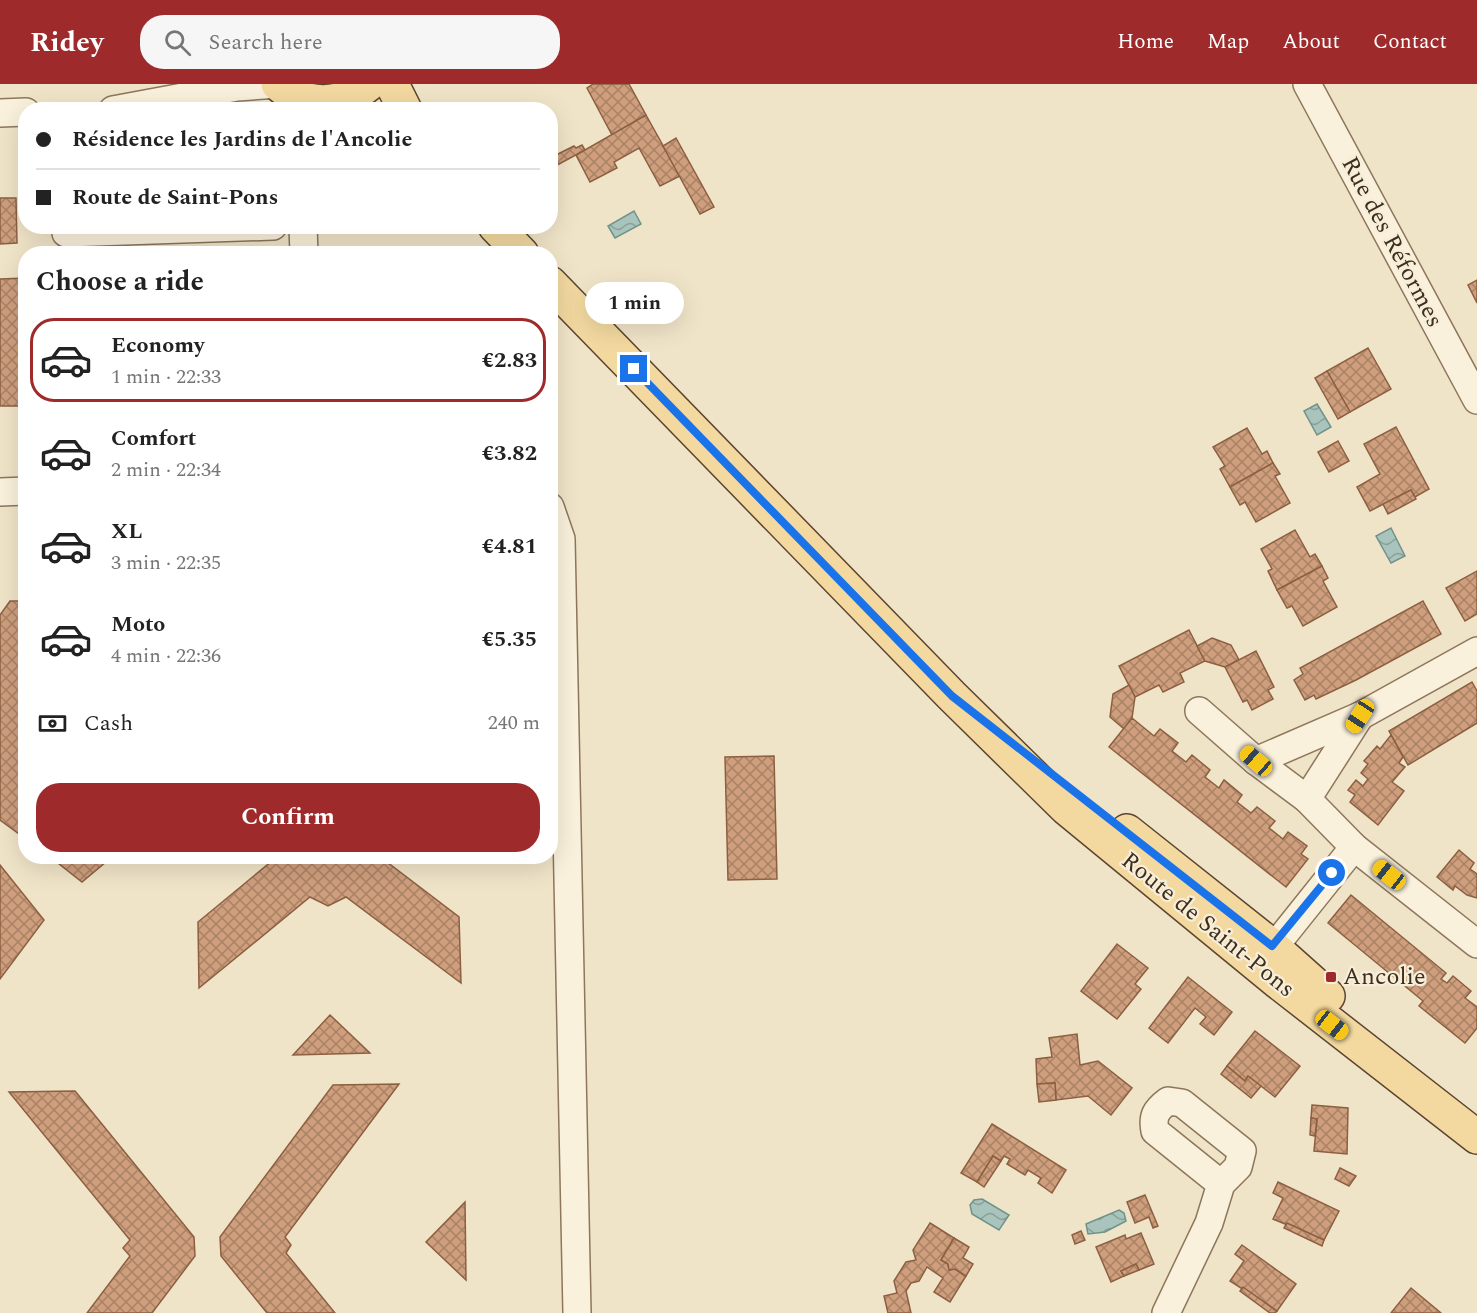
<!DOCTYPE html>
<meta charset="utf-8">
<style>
:root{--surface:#fff;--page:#f6f6f6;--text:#222;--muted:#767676;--line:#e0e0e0;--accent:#9e2a2b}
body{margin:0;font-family:Spectral,serif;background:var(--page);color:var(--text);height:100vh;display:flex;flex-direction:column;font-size:22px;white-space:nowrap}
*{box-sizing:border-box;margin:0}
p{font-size:20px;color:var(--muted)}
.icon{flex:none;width:33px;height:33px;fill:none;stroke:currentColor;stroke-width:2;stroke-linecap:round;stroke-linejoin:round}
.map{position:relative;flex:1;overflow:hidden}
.details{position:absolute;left:18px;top:162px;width:540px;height:618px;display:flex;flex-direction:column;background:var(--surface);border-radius:24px;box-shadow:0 6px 24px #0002}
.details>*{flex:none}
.guide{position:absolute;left:18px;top:18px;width:540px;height:132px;border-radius:24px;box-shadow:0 6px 24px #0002;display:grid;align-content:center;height:132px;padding:0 18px;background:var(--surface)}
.end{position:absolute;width:27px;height:27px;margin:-14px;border:8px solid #1a73e8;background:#fff;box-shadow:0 0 0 3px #fff}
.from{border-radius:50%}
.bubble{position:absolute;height:42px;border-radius:21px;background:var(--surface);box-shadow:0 6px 24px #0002;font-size:20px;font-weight:700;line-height:42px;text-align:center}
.car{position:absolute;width:18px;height:36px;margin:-18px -9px;border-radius:8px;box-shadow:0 0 4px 2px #0007;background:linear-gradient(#f5c518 24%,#345 0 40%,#f5c518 0 76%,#345 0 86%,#f5c518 0)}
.guide b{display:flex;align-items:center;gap:21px;height:57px;font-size:22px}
.guide b+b{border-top:2px solid var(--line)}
.guide i{width:15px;height:15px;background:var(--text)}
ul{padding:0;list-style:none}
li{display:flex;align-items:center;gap:18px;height:84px;margin:0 12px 9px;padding:0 6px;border:3px solid transparent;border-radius:24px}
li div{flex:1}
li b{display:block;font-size:22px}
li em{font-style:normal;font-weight:700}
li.current{border-color:var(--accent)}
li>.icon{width:54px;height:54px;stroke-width:1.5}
h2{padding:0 18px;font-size:27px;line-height:72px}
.pay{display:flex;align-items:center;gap:15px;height:66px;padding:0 18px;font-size:22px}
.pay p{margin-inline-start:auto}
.cta{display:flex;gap:12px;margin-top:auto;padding:12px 18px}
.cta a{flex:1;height:69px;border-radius:24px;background:var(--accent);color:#fff;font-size:24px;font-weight:700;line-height:69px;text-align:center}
header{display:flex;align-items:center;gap:36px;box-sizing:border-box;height:84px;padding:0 30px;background:var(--accent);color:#fff}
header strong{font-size:28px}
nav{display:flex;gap:33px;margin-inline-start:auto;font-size:21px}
.search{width:420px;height:54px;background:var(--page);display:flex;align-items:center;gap:15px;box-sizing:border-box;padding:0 21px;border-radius:24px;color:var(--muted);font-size:22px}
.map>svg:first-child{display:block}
.water{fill:url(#water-waves);stroke:#6f938a;stroke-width:1.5}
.building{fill:url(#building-cross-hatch);stroke:#8d5f41;stroke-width:1.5}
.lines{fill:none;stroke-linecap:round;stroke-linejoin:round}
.minor-casing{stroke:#8d765c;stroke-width:30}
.major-casing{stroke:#5b4430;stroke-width:36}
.minor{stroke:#faf1dc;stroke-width:27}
.major{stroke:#f3d9a0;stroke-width:33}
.route{stroke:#1a73e8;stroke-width:8}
.poi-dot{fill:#9e2a2b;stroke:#f7eed8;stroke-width:2}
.labels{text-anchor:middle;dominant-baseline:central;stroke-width:4.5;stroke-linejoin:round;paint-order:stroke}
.street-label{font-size:24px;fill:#3d2e20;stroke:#f7eed8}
.poi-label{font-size:24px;fill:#3d2e20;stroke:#f7eed8;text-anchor:start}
</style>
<header>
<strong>Ridey</strong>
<div class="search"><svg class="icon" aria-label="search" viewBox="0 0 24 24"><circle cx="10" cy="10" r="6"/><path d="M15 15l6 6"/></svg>Search here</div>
<nav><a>Home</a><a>Map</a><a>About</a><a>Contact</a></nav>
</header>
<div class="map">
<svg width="1477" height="1229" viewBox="0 0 1477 1229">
<defs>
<pattern id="water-waves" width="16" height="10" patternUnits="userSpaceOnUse" patternTransform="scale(1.5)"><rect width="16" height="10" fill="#a9c4bc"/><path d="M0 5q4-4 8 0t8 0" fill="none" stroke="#8ba098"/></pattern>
<pattern id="building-cross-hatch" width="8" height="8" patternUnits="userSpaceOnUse" patternTransform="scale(1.5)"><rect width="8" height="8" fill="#cf9f7d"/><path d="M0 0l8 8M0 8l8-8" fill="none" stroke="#a98266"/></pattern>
</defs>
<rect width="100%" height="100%" fill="#f0e4c8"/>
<g class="water">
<polygon points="634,127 641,140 615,154 608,142"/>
<polygon points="1317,320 1331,343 1317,351 1304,327"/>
<polygon points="1391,444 1405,472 1391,479 1376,452"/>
<polygon points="982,1115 1009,1131 999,1146 972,1130 970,1121 974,1116"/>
<polygon points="1119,1126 1124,1129 1126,1137 1105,1148 1088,1150 1086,1140"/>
</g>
<g class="building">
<polygon points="593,0 629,0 646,31 612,51 587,4"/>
<polygon points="646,31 680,92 660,102 639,64 614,78 617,84 590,98 576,71"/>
<polygon points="676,54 714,123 700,130 663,62"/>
<polygon points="582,61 585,66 550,85 550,74 574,62 576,64"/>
<polygon points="0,114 16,114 17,159 0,160"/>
<polygon points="26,194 26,322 0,322 0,195"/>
<polygon points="1477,196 1477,219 1468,201"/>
<polygon points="1368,264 1391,305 1350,328 1327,287"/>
<polygon points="1327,287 1350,328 1338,335 1315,294"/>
<polygon points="1396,343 1429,405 1415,413 1411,406 1370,427 1357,403 1380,390 1364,360"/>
<polygon points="1247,344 1262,370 1267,367 1273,379 1230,403 1220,385 1225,382 1213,363"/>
<polygon points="1338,357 1349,377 1329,388 1318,368"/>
<polygon points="1273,379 1280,390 1275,392 1290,419 1256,438 1245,418 1240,421 1230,403"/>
<polygon points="1411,406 1416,415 1388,430 1383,420"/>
<polygon points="1295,446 1310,473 1315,470 1322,482 1277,506 1268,487 1272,485 1261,465"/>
<polygon points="1322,482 1328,494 1323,497 1337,523 1303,542 1292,522 1287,524 1277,506"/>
<polygon points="1477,487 1477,530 1465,537 1446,504"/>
<polygon points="10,517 26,517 26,755 0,736 0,531"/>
<polygon points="1423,517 1441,550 1356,596 1316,615 1314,611 1305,616 1294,596 1303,590 1300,584"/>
<polygon points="1189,546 1205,577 1180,589 1184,598 1163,608 1159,601 1135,613 1119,582"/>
<polygon points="1212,554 1231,561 1239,576 1225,583 1205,577 1197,562"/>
<polygon points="1256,567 1274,603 1268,606 1273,615 1252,626 1247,616 1243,618 1225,583"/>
<polygon points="1472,598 1477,607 1477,639 1408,681 1389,647"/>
<polygon points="1129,601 1135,613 1132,634 1124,645 1110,633 1113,610"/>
<polygon points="1132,634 1154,652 1160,645 1178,659 1172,667 1186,678 1192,671 1210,686 1205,693 1219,704 1224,696 1242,711 1237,718 1251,729 1257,723 1275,737 1269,744 1283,755 1288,748 1307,762 1301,770 1308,775 1286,803 1109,663"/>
<polygon points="1391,651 1403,673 1399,679 1405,683 1392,698 1404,707 1378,741 1350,718 1355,711 1348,706 1356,696 1363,702 1368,695 1361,689 1368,680 1364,677 1377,662 1380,665"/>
<polygon points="774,672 777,795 728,796 725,673"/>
<polygon points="1459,766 1474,779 1470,785 1477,790 1477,814 1467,811 1455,802 1453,806 1437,793"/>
<polygon points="49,772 113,772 82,798"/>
<polygon points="278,772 379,772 459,833 461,899 346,813 328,822 310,813 199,904 198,838"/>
<polygon points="0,781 44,836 0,895"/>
<polygon points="1351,811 1446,889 1441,895 1447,899 1453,892 1471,907 1465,914 1477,923 1477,944 1465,959 1419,922 1423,917 1328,839"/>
<polygon points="1117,860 1148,884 1135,900 1141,905 1117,935 1081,907"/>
<polygon points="1188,893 1232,928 1214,951 1200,940 1206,933 1195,924 1168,959 1149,944"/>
<polygon points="330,931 370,969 293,971"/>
<polygon points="1255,947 1300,982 1275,1013 1248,992 1245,997 1227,982"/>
<polygon points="1077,950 1080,981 1098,977 1132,1004 1111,1031 1088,1012 1056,1016 1055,999 1037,1000 1036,975 1052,973 1049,954"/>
<polygon points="1227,982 1245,997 1248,992 1261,1002 1251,1014 1221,990"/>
<polygon points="1055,999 1056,1016 1039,1018 1037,1000"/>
<polygon points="399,1000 285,1153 291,1161 286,1169 335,1229 267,1229 221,1172 220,1153 333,1001"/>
<polygon points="75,1007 194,1153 195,1172 152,1229 87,1229 130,1172 123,1164 130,1156 9,1008"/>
<polygon points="1312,1021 1348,1024 1347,1070 1314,1067 1317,1035 1311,1034"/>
<polygon points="1311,1034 1317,1035 1315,1052 1310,1051"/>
<polygon points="992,1040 1066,1086 1052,1109 1038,1099 1041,1094 1028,1086 1025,1091 1007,1080 1010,1075 1004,1072 1001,1077 993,1072 977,1098 961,1089"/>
<polygon points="993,1072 1001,1077 984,1103 977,1098"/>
<polygon points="1340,1084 1356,1092 1349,1102 1335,1095"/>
<polygon points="1278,1098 1339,1127 1324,1156 1273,1135 1283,1114 1273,1109"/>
<polygon points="1145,1111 1158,1142 1153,1144 1149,1133 1135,1139 1127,1118"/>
<polygon points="465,1118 466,1196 426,1158"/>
<polygon points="930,1139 954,1154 941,1176 948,1180 949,1186 955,1185 966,1192 950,1218 934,1208 943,1194 927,1183 919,1197 911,1199 906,1207 911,1229 888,1229 884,1212 897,1209 894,1197 906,1178 916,1176 913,1166"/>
<polygon points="1287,1139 1324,1156 1322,1162 1284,1144"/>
<polygon points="1081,1147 1085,1156 1075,1160 1072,1151"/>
<polygon points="1141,1149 1154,1180 1139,1186 1136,1180 1121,1187 1124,1192 1111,1198 1096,1163 1125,1151 1126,1155"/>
<polygon points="954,1154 969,1163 963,1174 973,1180 966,1192 955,1185 949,1186 948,1180 941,1176"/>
<polygon points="1242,1161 1296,1200 1277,1227 1230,1197 1244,1177 1235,1170"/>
<polygon points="1136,1180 1139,1186 1124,1192 1121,1187"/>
<polygon points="1243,1203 1277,1227 1275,1229 1270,1229 1240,1207"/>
<polygon points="1411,1204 1441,1229 1391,1229"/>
</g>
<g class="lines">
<defs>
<g id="minor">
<polyline points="1307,0 1477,316"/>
<polyline points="113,26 237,3 278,0"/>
<polyline points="0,29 26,28"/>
<polyline points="303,142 304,170"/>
<polyline points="66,149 273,142"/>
<polyline points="0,408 26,407"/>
<polyline points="550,423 561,455 577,1229"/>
<polyline points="1199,627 1256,677 1360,632 1477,567"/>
<polyline points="1256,677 1307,715 1354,763 1477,860"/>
<polyline points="1307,715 1360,632"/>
<polyline points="1266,873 1354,763"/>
<path d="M1166,1229L1209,1139L1221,1100L1238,1083L1242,1067L1182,1019L1168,1017C1156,1026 1152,1032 1155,1047L1221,1100"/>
</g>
<g id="major">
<path d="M278,0C306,24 341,23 369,0"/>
<polyline points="392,0 405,26"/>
<polyline points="495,142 522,170"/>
<polyline points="550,199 952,612 1066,724 1278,898 1477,1053"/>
<polyline points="1127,747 1272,862 1328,912"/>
</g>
</defs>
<use href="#minor" class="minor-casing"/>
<use href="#major" class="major-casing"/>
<use href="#minor" class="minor"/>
<use href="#major" class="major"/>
</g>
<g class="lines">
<polyline class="route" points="634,285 952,612 1272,862 1332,789"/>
</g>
<rect class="poi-dot" x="1325" y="887" width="12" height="12" rx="3"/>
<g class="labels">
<g class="street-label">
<text transform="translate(1392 158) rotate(62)">Rue des Réformes</text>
<text transform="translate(1208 841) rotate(39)">Route de Saint-Pons</text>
</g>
<g class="poi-label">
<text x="1343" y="893">Ancolie</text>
</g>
</g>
</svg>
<i class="end from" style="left:1332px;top:789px"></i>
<i class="end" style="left:634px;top:285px"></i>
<div class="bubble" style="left:585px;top:198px;width:99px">1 min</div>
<i class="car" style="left:1360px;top:632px;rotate:213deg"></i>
<i class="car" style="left:1256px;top:677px;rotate:311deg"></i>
<i class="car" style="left:1389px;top:791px;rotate:308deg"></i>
<i class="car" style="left:1332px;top:941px;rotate:128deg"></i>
<div class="guide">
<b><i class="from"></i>Résidence les Jardins de l'Ancolie</b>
<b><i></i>Route de Saint-Pons</b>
</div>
<section class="details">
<h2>Choose a ride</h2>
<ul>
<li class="current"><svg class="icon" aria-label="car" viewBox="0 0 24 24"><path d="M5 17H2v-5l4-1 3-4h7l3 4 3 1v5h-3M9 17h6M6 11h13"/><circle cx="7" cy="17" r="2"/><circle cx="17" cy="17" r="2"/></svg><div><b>Economy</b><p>1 min · 22:33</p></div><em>€2.83</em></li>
<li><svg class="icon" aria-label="car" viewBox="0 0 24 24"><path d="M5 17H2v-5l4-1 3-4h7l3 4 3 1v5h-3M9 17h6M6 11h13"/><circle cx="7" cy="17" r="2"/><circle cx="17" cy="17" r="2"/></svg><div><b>Comfort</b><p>2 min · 22:34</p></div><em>€3.82</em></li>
<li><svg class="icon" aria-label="car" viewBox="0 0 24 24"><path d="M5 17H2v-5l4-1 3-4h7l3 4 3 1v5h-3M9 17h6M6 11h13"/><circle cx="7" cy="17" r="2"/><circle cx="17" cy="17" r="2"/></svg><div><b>XL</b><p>3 min · 22:35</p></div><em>€4.81</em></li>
<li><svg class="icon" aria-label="car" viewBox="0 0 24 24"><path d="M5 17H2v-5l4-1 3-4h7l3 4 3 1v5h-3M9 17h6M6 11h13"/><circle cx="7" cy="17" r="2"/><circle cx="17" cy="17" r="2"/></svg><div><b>Moto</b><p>4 min · 22:36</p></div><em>€5.35</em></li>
</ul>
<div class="pay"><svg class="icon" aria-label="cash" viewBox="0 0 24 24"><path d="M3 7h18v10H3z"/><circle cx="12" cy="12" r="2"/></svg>Cash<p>240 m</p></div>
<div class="cta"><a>Confirm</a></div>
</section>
</div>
